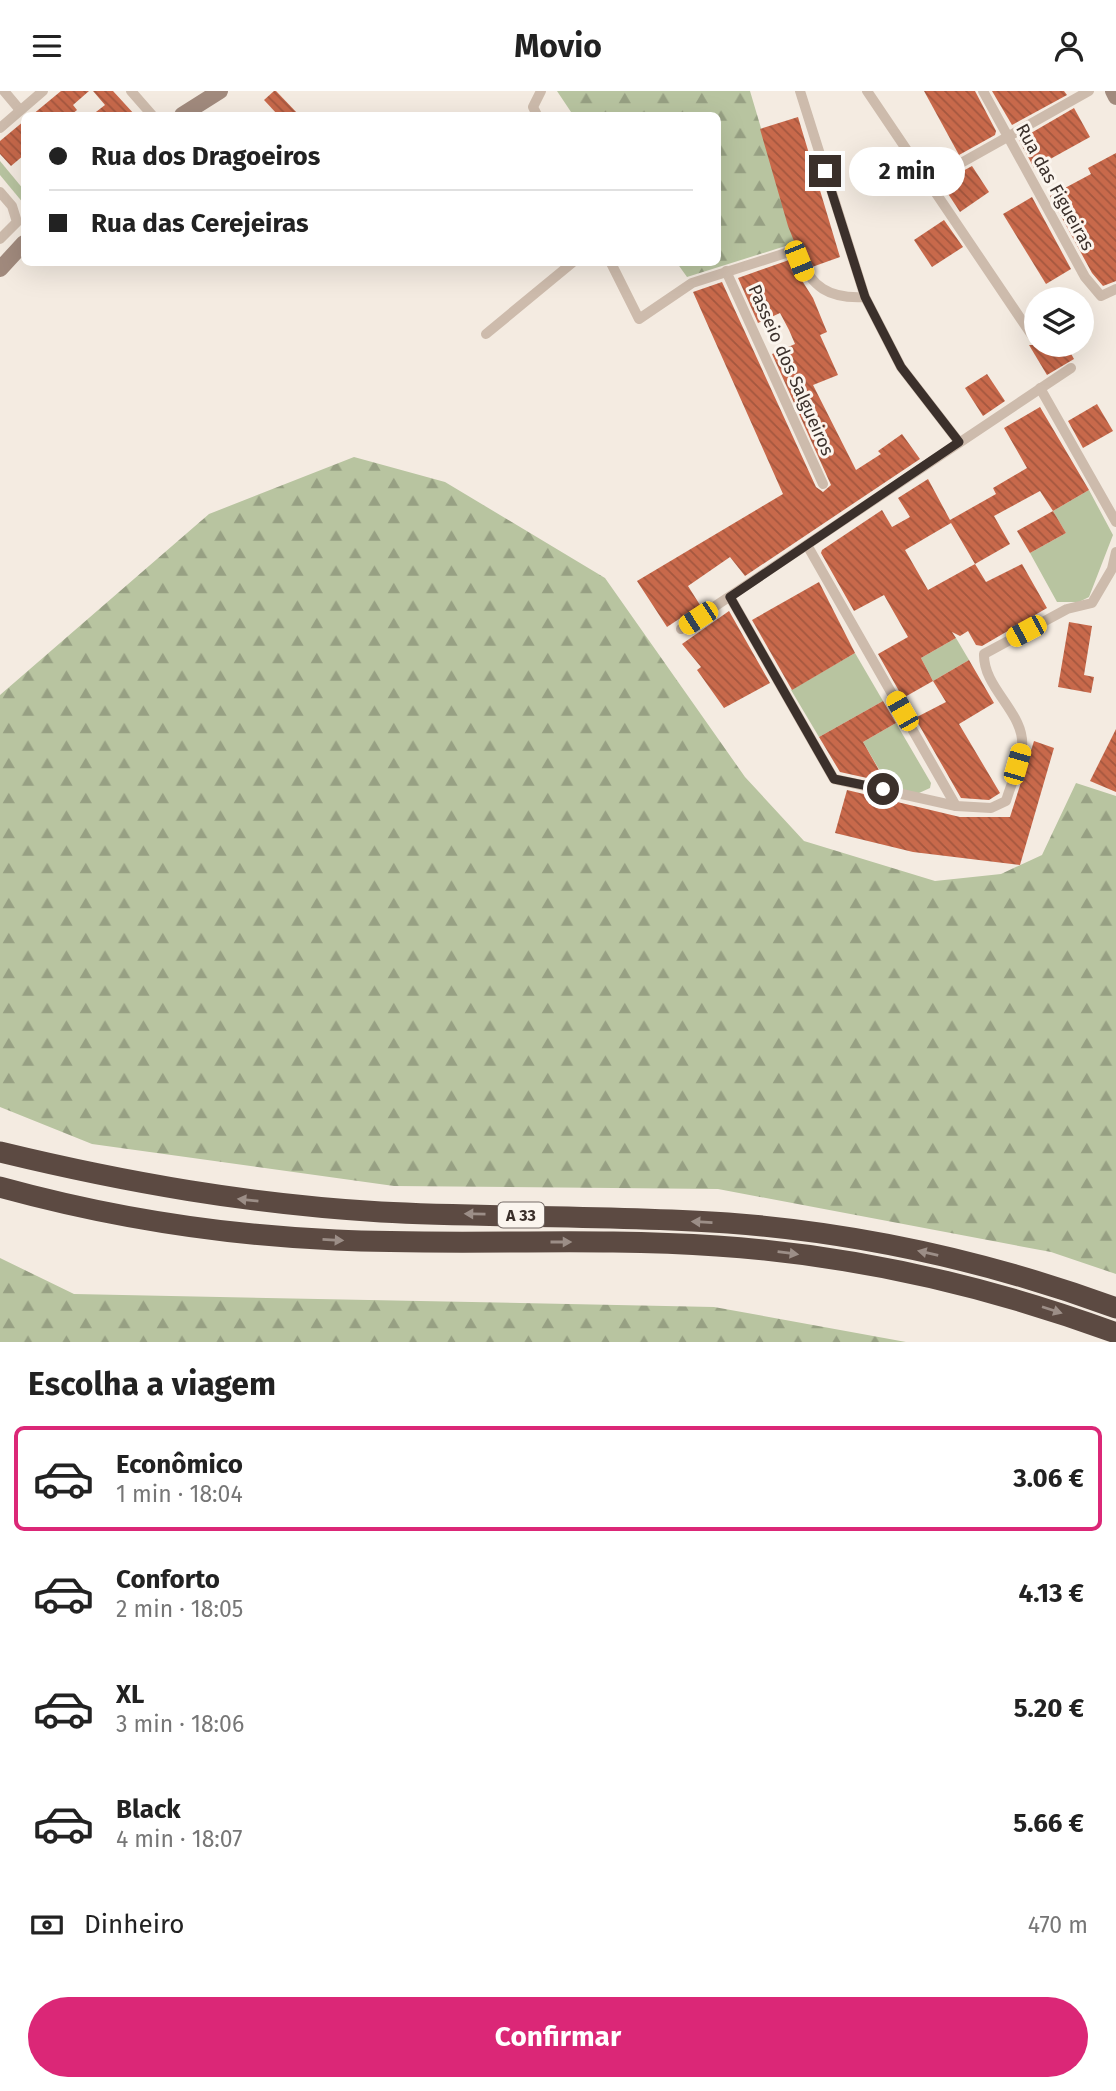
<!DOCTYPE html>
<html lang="pt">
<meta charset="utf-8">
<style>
:root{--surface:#fff;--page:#f2f2f2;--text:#222;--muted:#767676;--line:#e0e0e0;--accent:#db2777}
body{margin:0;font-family:"Fira Sans",sans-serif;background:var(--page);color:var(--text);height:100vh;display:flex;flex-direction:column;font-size:26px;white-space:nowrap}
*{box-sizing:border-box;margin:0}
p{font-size:23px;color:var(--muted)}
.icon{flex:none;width:38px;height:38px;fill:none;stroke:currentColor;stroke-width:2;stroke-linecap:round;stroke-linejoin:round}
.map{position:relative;height:1251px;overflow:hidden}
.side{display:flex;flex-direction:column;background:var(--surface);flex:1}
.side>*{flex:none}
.hud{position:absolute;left:21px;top:21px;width:700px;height:154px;border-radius:10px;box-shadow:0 7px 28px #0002;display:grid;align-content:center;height:154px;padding:0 28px;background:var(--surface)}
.tools{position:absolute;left:1024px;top:196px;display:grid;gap:14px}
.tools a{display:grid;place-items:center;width:70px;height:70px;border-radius:50%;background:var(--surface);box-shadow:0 7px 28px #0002;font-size:35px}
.end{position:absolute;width:32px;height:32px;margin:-16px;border:9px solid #3b302b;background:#fff;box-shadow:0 0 0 4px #fff}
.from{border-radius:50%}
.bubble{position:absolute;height:49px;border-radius:24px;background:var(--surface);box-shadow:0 7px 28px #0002;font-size:23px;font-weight:700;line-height:49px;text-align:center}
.car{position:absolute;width:21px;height:42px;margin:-21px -10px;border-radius:9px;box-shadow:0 0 5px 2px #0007;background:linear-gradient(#f5c518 24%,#345 0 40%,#f5c518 0 76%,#345 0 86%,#f5c518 0)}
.hud b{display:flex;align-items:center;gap:24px;height:66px;font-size:26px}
.hud b+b{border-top:2px solid var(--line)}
.hud i{width:18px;height:18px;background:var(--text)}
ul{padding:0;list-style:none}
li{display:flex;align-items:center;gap:21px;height:105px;margin:0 14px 10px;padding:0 14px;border:4px solid transparent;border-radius:10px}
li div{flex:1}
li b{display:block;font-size:26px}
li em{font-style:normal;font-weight:700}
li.active{border-color:var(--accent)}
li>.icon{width:63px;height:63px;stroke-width:1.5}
h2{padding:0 28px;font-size:32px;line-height:84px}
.pay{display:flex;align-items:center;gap:18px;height:77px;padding:0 28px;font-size:26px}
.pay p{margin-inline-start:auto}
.action{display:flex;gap:14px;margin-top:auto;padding:14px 28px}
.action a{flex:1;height:80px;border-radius:42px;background:var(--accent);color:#fff;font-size:28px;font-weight:700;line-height:80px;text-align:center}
header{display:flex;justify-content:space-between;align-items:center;height:91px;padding:0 28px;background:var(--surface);font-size:32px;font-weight:700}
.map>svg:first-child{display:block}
.grass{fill:#b8c4a0}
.forest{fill:url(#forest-firs)}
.building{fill:url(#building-back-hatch);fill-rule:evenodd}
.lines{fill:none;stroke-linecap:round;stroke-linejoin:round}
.street{stroke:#cdbbac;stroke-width:10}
.secondary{stroke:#a18a7d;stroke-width:16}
.highway{stroke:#5c4a42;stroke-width:21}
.oneway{fill:#9c8e87}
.route{stroke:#3b302b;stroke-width:9}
.labels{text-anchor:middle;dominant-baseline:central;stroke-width:6;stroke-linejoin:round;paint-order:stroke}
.shield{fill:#fbf5ee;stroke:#756b66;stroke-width:2}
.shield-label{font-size:16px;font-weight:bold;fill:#3b302b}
.street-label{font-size:18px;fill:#3b302b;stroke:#fbf5ee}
</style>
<header><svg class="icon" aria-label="menu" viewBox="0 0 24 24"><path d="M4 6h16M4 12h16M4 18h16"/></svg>Movio<svg class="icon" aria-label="person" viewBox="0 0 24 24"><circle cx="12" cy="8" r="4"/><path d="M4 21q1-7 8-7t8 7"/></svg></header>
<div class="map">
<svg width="1116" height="1251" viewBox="0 0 1116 1251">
<defs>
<pattern id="forest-firs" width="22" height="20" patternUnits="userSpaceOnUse" patternTransform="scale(1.75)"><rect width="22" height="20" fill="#b8c4a0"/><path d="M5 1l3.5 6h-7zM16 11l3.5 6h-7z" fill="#97a083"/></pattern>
<pattern id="building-back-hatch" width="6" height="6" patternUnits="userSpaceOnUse" patternTransform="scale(1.75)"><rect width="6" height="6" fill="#c8694b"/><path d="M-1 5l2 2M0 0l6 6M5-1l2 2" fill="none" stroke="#a4573f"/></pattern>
</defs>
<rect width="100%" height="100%" fill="#f4ebe1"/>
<g class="grass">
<polygon points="0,70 24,99 24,113 0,84"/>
<polygon points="1089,399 1113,444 1089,506 1079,511 1057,511 1030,462 1066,442 1053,420"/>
<polygon points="956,547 969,569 933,590 921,567"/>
<polygon points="855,562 883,610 819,646 791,599"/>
<polygon points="896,632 931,692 930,697 919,702 911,702 873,691 883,685 863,651"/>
</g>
<g class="forest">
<polygon points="557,0 750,0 795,152 687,186 677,172 718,172 718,24 573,24"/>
<polygon points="354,366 445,391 605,487 745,686 804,750 935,790 1001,783 1042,764 1076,692 1116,705 1116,1183 1051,1161 718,1098 394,1095 92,1053 0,1016 0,604 209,423"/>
<polygon points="0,1167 74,1203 714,1216 906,1251 0,1251"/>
</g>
<g class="building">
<polygon points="61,0 89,0 73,14 77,19 71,24 32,24"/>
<polygon points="93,0 113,0 135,24 92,24 105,14"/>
<polygon points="274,0 276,0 299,24 278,24 264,9"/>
<polygon points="924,0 975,0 996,40 995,44 959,64"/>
<polygon points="992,0 1064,0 1067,4 1012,34"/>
<polygon points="1074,17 1090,46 1034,77 1019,49"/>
<polygon points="798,26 840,166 812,176 803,160 796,155 788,135 760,38"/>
<polygon points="24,30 24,64 11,75 0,63 0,50"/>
<polygon points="1116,62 1116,190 1103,195 1092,182 1050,105 1091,83 1088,77"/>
<polygon points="972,75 989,101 960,121 941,92"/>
<polygon points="1032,106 1071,178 1046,193 1003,123"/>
<polygon points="944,129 963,156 932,176 914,149"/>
<polygon points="789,169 813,207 827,241 820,244 838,284 813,294 856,379 881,363 878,360 902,343 920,368 745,485 730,466 688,495 700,514 667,536 637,490 783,403 693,201 722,191 816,396 823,401 831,394 772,263 795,253 789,239 780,222 758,232 738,187"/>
<polygon points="1029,254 1066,254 1074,268 1047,284"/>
<polygon points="987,283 1005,310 983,325 965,297"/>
<polygon points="1097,313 1113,340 1083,357 1068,330"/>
<path d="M1040,316L1089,399L1053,420L1040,400L994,425L1010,453L975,473L986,491L1022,473L1047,517L982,555L976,554L968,540L960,545L952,541L956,547L921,567L933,590L903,607L878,563L908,546L884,504L854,520L821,462L822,459L882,419L892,436L910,426L898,407L928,388L950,429L996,403L993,397L1027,377L1004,337ZM951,432L975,473L928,499L905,459Z"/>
<polygon points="1053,420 1066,442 1030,462 1017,440"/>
<polygon points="819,491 855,562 792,599 752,529"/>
<polygon points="729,520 770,592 724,617 697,579 701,576 682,553"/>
<polygon points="1069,531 1092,535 1084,584 1094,586 1091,602 1058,596"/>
<polygon points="969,569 994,612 959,633 1000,702 989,709 961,707 915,627 946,611 933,590"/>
<polygon points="883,610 896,632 863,651 883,686 876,689 840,681 819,646"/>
<polygon points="1116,638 1116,701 1090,690"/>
<polygon points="1034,650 1054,657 1020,774 913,761 835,742 847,699 960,726 1010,726"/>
</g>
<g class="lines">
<g class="street">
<polyline points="4,0 20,19"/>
<polyline points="131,0 152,24"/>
<polyline points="800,0 865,206 901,276 959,351"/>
<polyline points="867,0 1031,243"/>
<polyline points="983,0 1085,186 1101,205 1116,198"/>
<polyline points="537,24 533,16 541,0"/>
<polyline points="0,37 43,0"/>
<polyline points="929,90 1089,0"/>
<polyline points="0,101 12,115 17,131 0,148"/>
<path d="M611,172L639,228L692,192L789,161L797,164C812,196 828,208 865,206"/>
<polyline points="726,180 823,393"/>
<polyline points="486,243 572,172"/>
<polyline points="1040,297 1116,431"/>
<polyline points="807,454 956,715"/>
<path d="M730,506L834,688L956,715L991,717L1006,710C1011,693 1020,674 1022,657C1026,622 983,598 984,563L1067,518L1092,512L1112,478L1116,461"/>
<polyline points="681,538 1071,277"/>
</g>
<g class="secondary">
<polyline points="1113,0 1116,6"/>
<polyline points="182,24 220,0"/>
<polyline points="0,178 24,152"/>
</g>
<g class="highway">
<path d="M0,1061C128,1092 249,1113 381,1121C497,1127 613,1124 728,1132C861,1142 991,1171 1116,1217"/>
<path d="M0,1096C109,1126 223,1144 336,1149C463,1155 590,1146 717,1155C854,1164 988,1195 1116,1242"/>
</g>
</g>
<defs><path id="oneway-solid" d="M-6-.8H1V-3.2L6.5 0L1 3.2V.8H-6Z" transform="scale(1.75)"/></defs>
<g class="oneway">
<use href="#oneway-solid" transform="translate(248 1109) rotate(-174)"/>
<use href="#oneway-solid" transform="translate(475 1123) rotate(-179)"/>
<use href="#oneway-solid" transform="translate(702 1131) rotate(-177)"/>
<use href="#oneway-solid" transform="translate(333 1149) rotate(3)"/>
<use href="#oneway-solid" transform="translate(561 1151)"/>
<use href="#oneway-solid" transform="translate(788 1162) rotate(7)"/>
<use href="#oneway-solid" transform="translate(928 1162) rotate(-167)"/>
<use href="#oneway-solid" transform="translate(1052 1219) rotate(18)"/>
</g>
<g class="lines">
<polyline class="route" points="825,80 865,206 901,276 959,351 730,506 834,688 883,698"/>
</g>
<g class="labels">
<rect class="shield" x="498" y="1111.5" width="46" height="25" rx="5"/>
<g class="shield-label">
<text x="521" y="1124">A 33</text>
</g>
<g class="street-label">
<text transform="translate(1055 96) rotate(61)">Rua das Figueiras</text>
<text transform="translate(791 279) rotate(66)">Passeio dos Salgueiros</text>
</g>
</g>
</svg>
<div class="tools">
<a><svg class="icon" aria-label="layers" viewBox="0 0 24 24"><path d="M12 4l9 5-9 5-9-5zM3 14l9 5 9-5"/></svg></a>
</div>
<i class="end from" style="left:883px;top:698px"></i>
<i class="end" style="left:825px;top:80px"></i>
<div class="bubble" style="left:849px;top:56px;width:116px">2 min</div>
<i class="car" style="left:799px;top:170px;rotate:158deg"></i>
<i class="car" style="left:698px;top:527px;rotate:237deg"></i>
<i class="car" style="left:1026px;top:540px;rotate:242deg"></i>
<i class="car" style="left:902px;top:620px;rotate:330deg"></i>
<i class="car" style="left:1017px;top:673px;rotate:16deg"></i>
<div class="hud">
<b><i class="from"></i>Rua dos Dragoeiros</b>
<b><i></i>Rua das Cerejeiras</b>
</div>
</div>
<section class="side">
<h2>Escolha a viagem</h2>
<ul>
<li class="active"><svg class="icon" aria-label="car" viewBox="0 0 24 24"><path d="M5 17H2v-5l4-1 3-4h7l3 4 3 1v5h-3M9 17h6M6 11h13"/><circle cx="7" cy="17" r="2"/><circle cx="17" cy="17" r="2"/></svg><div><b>Econômico</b><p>1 min · 18:04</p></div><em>3.06 €</em></li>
<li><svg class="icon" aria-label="car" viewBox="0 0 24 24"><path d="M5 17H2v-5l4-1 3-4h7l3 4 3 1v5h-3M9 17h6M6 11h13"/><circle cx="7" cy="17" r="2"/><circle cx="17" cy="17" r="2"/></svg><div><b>Conforto</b><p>2 min · 18:05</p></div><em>4.13 €</em></li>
<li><svg class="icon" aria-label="car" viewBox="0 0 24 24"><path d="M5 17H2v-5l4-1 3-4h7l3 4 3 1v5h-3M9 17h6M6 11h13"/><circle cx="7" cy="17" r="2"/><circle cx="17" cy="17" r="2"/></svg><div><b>XL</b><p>3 min · 18:06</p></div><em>5.20 €</em></li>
<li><svg class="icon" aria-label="car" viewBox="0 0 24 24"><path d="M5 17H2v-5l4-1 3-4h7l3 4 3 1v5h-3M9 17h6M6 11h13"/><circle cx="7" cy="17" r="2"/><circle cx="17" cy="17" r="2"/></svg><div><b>Black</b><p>4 min · 18:07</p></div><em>5.66 €</em></li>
</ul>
<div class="pay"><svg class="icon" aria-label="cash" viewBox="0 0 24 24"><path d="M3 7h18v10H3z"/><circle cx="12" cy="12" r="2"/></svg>Dinheiro<p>470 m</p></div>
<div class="action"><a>Confirmar</a></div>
</section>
